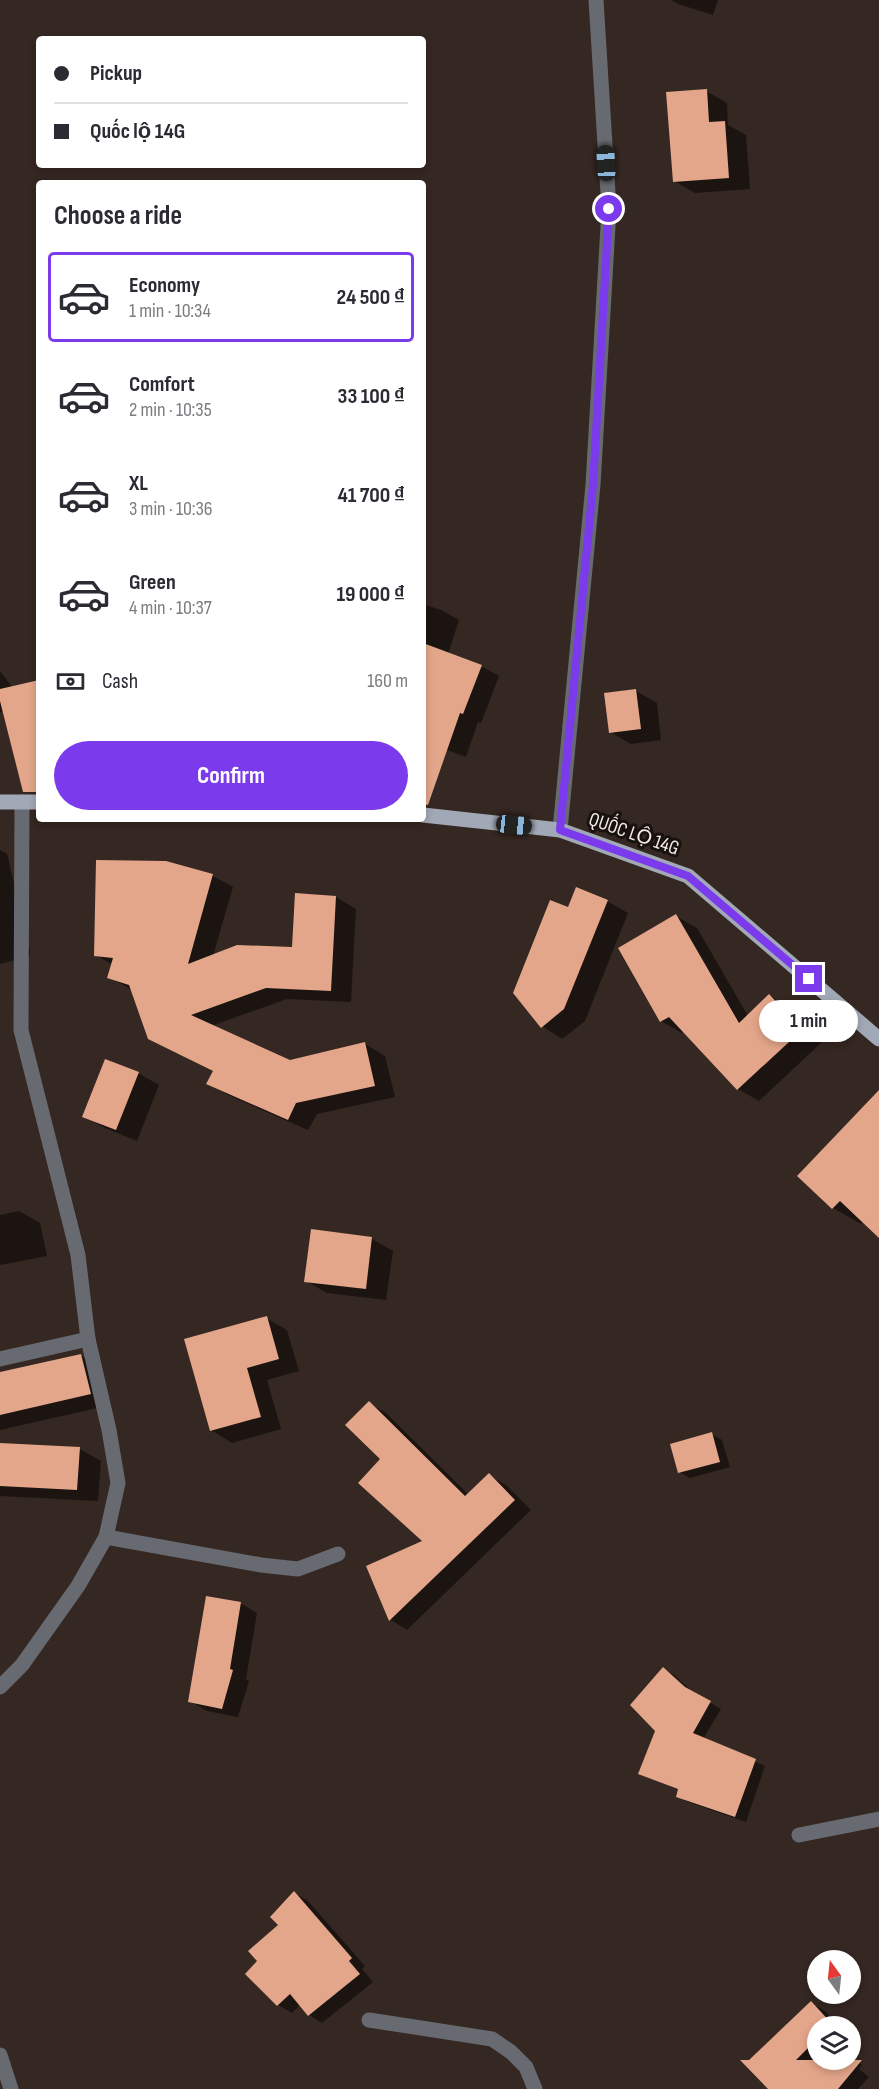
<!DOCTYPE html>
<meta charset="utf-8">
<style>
:root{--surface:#fff;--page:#f2f2f3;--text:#2b2b33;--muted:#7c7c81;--line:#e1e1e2;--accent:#7c3aed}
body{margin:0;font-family:"Sofia Sans Condensed",sans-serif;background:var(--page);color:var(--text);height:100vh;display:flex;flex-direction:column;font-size:22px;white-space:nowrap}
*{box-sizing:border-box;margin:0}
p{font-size:20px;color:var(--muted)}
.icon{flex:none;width:33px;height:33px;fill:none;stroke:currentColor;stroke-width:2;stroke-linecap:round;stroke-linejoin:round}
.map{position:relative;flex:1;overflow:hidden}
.details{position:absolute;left:36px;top:180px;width:390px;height:642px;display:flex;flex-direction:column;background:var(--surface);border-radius:6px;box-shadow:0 3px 9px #0003}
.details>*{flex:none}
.banner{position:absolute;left:36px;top:36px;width:390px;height:132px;border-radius:6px;box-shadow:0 3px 9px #0003;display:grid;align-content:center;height:132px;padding:0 18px;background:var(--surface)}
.needle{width:39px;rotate:345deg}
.tools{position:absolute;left:807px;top:1950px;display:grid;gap:12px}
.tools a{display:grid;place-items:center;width:54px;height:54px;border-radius:50%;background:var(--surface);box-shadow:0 3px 9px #0003;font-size:30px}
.end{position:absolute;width:27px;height:27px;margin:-14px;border:8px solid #7c3aed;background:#fff;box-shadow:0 0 0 3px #fff}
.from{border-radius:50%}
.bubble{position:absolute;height:42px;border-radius:21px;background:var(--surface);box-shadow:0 3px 9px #0003;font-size:20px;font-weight:700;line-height:42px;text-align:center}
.car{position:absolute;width:18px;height:36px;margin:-18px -9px;border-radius:8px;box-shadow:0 0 4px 2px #0007;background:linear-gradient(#222 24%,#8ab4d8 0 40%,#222 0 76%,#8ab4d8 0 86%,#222 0)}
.banner b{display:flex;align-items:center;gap:21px;height:57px;font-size:22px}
.banner b+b{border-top:2px solid var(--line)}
.banner i{width:15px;height:15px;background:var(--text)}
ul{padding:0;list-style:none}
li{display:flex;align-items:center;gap:18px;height:90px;margin:0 12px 9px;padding:0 6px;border:3px solid transparent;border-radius:6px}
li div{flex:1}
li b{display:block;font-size:22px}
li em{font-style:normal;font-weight:700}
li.selected{border-color:var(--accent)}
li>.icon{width:54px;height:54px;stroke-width:1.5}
h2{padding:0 18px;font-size:27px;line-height:72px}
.pay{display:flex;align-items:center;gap:15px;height:66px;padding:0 18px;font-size:22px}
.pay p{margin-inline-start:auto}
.button{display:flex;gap:12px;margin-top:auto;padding:12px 18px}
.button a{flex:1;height:69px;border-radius:36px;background:var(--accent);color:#fff;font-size:24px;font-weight:700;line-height:69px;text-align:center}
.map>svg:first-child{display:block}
.shadow{fill:#0007}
.building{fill:#e3a68a}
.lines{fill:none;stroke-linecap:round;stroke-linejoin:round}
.minor{stroke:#676a70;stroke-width:15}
.primary{stroke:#a2a9b6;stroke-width:15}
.route{stroke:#7c3aed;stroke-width:8}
.labels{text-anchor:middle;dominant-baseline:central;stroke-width:6;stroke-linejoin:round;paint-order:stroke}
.street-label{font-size:20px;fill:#f4eae6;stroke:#18120f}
</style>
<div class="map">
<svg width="879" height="2089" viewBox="0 0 879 2089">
<rect width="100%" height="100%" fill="#352721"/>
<g class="shadow">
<polygon points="671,0 718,0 713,15 678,4"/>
<polygon points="706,91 727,103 728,125 746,135 750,189 695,193 674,181"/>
<polygon points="423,604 441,610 459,620 448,654 481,666 499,676 481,723 478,722 466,757 423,741"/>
<polygon points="0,671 13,688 39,681 39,786 4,710 0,713"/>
<polygon points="636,691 657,703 661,740 631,744 610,732"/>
<polygon points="0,850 7,854 30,950 30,956 0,964"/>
<polygon points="166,862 213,876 233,887 213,956 293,949 296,895 336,897 356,909 351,1002 287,999 211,1026 290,1062 365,1044 385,1056 395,1097 317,1114 308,1130 228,1095 208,1084 214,1072 149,1038 132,990 109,977 113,965 96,955"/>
<polygon points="607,901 628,913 585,1021 562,1039 542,1026 569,909"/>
<polygon points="676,916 697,928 748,1016 770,996 790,1008 822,1042 759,1101 738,1089 685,1031 682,1033 661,1021"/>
<polygon points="138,1073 159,1085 137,1141 105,1128 84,1116"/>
<polygon points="879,1094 879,1236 863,1221 861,1224 833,1208"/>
<polygon points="19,1211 40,1223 47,1256 0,1265 0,1215"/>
<polygon points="312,1231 372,1239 393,1251 386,1300 327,1293 306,1281"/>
<polygon points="266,1318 287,1330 299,1371 267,1380 281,1429 232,1443 211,1430"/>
<polygon points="81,1356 102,1368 111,1405 0,1430 0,1374"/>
<polygon points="369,1403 386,1413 469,1495 489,1475 506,1485 531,1510 407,1630 391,1620 368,1567 425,1541 382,1459"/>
<polygon points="712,1434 722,1440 730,1467 690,1478 679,1472"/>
<polygon points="0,1445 80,1449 101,1461 98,1501 0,1496"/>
<polygon points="240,1603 257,1613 246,1679 249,1681 238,1717 207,1711 190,1701"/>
<polygon points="663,1669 674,1675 695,1694 721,1709 703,1739 765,1766 746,1822 688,1802 678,1796 680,1790 640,1774 656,1731"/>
<polygon points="294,1893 308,1901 365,1966 362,1969 373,1982 322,2023 309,2015 300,2005 292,2013 278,2005 259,1961 280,1925"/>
<polygon points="811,2003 825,2011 839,2026 818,2026 818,2060 850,2060 850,2054 862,2065 859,2069 869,2077 858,2089 770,2089"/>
</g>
<g class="building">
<polygon points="707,89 709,122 725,121 729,178 673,182 666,92"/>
<polygon points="423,643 482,665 463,714 460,713 428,805 423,804"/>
<polygon points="39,680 39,792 23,792 0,701 0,689"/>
<polygon points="636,689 641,729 609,733 604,693"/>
<polygon points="96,860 166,861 213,874 188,964 237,945 292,947 295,893 336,896 331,991 266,988 191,1015 290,1060 365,1042 375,1086 296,1103 288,1120 206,1084 213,1071 148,1039 129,985 107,978 113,958 94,956"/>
<polygon points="576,887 608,900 564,1009 541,1028 513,993 550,900 568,907"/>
<polygon points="676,914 739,1023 769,994 802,1030 737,1090 669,1017 660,1022 618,948"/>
<polygon points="105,1059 139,1072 116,1130 82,1117"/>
<polygon points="879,1090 879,1238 840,1201 832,1209 797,1176"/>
<polygon points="311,1229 372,1237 366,1289 304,1282"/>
<polygon points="267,1316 279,1359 247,1368 261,1417 210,1431 184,1339"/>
<polygon points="81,1354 91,1394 0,1415 0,1372"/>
<polygon points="369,1401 465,1496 489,1473 515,1500 389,1621 366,1566 422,1541 358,1483 380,1459 345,1425"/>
<polygon points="712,1432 720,1462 678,1473 670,1444"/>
<polygon points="0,1443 80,1447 77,1490 0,1486"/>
<polygon points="206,1596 241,1602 230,1669 233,1670 222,1709 188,1702"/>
<polygon points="663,1667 685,1687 711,1701 693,1733 756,1759 735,1817 676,1797 678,1789 638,1774 655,1731 630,1705"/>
<polygon points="294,1891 352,1958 349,1961 360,1974 308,2016 290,1994 277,2006 245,1974 257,1961 248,1951 278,1925 270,1917"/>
<polygon points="811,2001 832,2024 830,2026 818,2026 818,2038 796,2060 862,2060 838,2089 768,2089 740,2060 749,2060"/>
</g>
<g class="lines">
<g class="minor">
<polyline points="560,830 593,485 609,209 596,0"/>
<polyline points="0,1359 88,1339"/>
<polyline points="106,1537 261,1565 298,1569 338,1554"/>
<polyline points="0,1687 22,1665 78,1586 106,1537 118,1483 109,1430 88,1339 78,1255 21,1030 22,802"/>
<polyline points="799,1835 879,1819"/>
<polyline points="369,2020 492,2039 511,2052 526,2067 535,2089"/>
<polyline points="0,2055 11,2089"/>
</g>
<g class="primary">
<polyline points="0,802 39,802"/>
<polyline points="423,815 560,830 688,876 879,1039"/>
</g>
</g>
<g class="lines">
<polyline class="route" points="609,209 593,485 560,830 688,876 809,979"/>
</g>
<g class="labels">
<g class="street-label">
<text transform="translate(634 834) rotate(19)">QUỐC LỘ 14G</text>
</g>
</g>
</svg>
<div class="tools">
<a><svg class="needle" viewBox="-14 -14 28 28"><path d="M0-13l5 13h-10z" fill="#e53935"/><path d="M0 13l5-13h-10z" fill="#7c7c81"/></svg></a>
<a><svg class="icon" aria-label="layers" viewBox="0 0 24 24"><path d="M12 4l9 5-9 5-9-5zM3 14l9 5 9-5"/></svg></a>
</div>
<i class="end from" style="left:609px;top:209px"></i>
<i class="end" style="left:809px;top:979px"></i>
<div class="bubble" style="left:759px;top:1000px;width:99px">1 min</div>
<i class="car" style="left:606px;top:163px;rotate:357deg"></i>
<i class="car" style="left:514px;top:825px;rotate:96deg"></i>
<div class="banner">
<b><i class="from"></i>Pickup</b>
<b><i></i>Quốc lộ 14G</b>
</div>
<section class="details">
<h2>Choose a ride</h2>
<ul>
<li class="selected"><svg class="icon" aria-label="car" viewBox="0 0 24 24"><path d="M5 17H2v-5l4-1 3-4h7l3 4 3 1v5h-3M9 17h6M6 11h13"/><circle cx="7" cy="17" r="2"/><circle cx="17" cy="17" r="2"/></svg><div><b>Economy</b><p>1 min · 10:34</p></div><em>24 500 ₫</em></li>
<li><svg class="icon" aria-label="car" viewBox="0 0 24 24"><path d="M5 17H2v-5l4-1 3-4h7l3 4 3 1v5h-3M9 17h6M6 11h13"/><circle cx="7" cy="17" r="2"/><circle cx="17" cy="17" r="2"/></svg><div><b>Comfort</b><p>2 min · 10:35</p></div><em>33 100 ₫</em></li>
<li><svg class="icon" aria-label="car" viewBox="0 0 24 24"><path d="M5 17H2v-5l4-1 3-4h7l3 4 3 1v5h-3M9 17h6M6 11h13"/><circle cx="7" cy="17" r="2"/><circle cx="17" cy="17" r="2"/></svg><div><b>XL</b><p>3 min · 10:36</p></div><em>41 700 ₫</em></li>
<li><svg class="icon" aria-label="car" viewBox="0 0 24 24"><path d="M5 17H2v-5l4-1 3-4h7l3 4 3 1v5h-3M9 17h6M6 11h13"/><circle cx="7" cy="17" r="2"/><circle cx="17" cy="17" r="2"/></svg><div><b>Green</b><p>4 min · 10:37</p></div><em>19 000 ₫</em></li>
</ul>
<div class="pay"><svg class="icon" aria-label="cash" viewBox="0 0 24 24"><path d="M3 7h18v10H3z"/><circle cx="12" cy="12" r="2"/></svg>Cash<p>160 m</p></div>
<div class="button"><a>Confirm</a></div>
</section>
</div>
